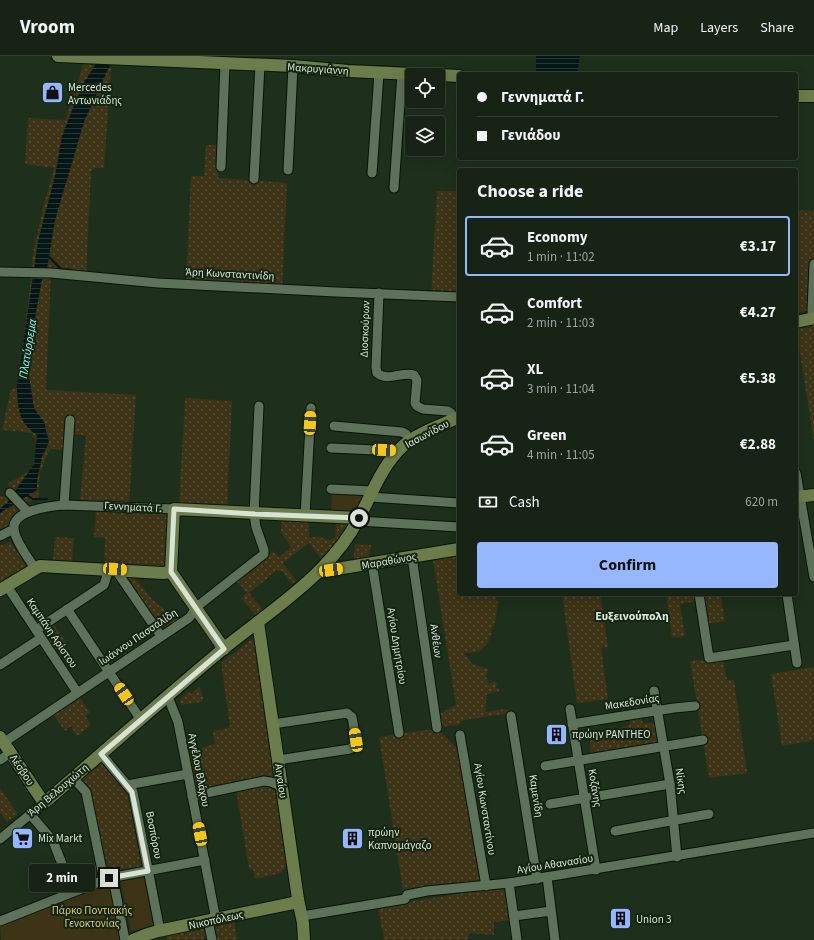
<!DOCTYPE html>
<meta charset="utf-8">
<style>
:root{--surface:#162315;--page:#232f22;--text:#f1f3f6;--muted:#9ea4a0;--line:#354034;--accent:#96b6fd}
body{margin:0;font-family:"Source Sans 3",sans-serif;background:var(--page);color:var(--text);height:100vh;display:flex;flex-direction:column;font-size:15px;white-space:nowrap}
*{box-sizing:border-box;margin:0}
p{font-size:13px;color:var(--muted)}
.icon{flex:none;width:22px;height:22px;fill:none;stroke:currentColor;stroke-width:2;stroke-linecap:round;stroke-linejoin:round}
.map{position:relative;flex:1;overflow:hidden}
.sheet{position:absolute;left:457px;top:112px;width:341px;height:428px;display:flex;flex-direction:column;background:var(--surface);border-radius:4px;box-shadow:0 4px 16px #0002,0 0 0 1px var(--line)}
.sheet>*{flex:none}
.top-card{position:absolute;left:457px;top:16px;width:341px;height:88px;border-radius:4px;box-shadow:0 4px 16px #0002,0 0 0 1px var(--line);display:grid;align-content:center;height:88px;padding:0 20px;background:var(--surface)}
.buttons{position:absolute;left:405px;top:12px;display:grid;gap:8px}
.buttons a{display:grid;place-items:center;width:40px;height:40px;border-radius:4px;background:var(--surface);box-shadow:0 4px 16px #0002,0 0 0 1px var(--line);font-size:20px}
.end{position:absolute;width:18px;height:18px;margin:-9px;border:5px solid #d8e3d6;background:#111;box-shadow:0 0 0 2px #111}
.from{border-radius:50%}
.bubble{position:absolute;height:28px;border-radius:4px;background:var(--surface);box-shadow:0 4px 16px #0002,0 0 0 1px var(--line);font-size:13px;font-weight:700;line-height:28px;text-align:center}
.car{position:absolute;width:12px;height:24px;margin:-12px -6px;border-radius:5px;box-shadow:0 0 3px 1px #0007;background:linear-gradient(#f5c518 24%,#345 0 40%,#f5c518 0 76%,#345 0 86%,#f5c518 0)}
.top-card b{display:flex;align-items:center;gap:14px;height:38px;font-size:15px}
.top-card b+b{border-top:1px solid var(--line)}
.top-card i{width:10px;height:10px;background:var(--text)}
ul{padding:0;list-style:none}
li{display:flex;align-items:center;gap:12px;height:60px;margin:0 8px 6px;padding:0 12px;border:2px solid transparent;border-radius:4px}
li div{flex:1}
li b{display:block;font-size:15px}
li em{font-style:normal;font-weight:700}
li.on{border-color:var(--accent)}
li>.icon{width:36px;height:36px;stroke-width:1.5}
h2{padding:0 20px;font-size:18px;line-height:48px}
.pay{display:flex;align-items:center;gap:10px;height:44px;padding:0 20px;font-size:15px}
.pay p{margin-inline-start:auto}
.action{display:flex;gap:8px;margin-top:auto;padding:8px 20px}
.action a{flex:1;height:46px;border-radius:4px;background:var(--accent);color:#111;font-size:16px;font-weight:700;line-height:46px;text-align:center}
header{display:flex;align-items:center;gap:24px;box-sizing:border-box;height:56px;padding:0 20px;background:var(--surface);border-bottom:1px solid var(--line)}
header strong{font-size:19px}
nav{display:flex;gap:22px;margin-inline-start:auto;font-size:14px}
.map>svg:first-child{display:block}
.grass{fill:url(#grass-dots)}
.park{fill:#3d3316}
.water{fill:url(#water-rules)}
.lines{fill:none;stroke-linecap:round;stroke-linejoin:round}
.stream{stroke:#041615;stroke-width:2}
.street-casing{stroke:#071706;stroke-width:11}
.secondary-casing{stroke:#071706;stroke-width:14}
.street{stroke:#5e715b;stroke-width:9}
.secondary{stroke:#6b7d4c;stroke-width:12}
.route{stroke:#d8e3d6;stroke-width:5}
.labels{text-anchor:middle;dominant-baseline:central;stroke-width:4;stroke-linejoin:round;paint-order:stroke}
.street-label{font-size:11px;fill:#d8e3d6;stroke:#142512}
.poi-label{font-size:11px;fill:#d8e3d6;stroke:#142512;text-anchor:start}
.park-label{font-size:11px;fill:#dcc680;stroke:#142512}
.water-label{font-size:12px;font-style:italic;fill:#94f5f0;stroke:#142512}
.neighbourhood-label{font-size:12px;font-weight:bold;fill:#d8e3d6;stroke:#142512}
</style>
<header>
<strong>Vroom</strong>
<nav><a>Map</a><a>Layers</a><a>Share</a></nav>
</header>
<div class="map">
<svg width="814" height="884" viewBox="0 0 814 884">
<defs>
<pattern id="grass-dots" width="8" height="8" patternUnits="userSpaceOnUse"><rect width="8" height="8" fill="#3d3316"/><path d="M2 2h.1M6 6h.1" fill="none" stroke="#585037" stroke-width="1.8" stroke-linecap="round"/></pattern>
<pattern id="water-rules" width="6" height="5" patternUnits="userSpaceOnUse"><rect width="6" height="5" fill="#041615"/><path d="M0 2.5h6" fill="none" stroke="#283836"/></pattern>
</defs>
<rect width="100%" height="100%" fill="#1e2f1c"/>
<g class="grass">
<polygon points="84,6 96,11 111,12 104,112 94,112 91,115 86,219 51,216 46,334 136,339 129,448 80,445 86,380 67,377 66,394 50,393 40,416 38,442 24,448 7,428 31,414 38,391 32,377 2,374 11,333 18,332 31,223 32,202 43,152 54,112 25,108 28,62 65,64"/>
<polygon points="206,89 219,89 218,122 287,127 282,232 186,225 191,120 204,120"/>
<polygon points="437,135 459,135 459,241 431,239"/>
<polygon points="796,154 814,155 814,253 796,257"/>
<polygon points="814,268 814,385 796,273"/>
<polygon points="185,342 232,345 227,452 179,449"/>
<path d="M0,440C11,440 14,446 21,454L7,473L0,477Z"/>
<polygon points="96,452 168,455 167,511 104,509 105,482 94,481"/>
<polygon points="282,462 309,463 309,481 319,481 330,484 335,481 336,464 353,465 323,505 309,487 283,507 296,525 292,528 282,515 276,515 249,537 265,556 258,562 241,542 247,537 237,525 273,495 279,501 291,491 281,476"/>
<polygon points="55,481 74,482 72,506 53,505"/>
<polygon points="11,486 27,511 0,530 0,489"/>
<polygon points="355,488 371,489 368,505 353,507"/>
<polygon points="459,500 459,538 493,538 498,546 496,562 488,587 479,596 464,597 471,607 488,613 486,621 489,628 494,625 498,628 496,631 500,635 487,638 485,656 505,653 515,656 461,665 461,668 441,671 439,658 456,649 433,504"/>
<polygon points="127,519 133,520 153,544 179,565 161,577 123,522"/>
<polygon points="562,538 600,538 608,591 601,592 608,643 577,647"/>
<polygon points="666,538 695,538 697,545 680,548 685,580 672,582"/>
<polygon points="702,538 720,538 725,565 707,568"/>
<polygon points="54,568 67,588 56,596 43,576"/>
<polygon points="256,580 291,808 287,809 281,817 255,823 253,813 249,813 236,734 198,735 195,733 188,696 215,688 213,676 230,671 221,607"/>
<polygon points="723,603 727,624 734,624 747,717 709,722 690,605 698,604 706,605"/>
<polygon points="814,611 814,684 782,690 771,618"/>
<polygon points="200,630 203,642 202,646 181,649 180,643 189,636 191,638"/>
<polygon points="79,640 90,657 85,660 91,669 77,680 71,670 65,675 53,658"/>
<polygon points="641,660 643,668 655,667 660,688 591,700 590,684 621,678 620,672 630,669 630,661"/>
<polygon points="425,674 439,674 460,695 482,828 404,841 379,681"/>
<polygon points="103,705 128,733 144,811 106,819 79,724"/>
<polygon points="0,732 18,758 7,766 0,756"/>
<polygon points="506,833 512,864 494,866 494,879 469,877 468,884 384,884 378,851 475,835"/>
<polygon points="234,865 237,884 215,884 214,880 197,884 167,884 165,879"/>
</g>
<g class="park">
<polygon points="332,435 367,437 356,461 331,458"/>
<polygon points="146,817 157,869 131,875 120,823"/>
<polygon points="111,826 121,878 119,884 1,884 0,870"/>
</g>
<g class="water">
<path d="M101,0H117L109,11L84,66L55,164L47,213L42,223L27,307L34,352L44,366L49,386L42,401L37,425V434L0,457V452L6,448L34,408L37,379C33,376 28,373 25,368C18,358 17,344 17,331L38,185L55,120L62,80L81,31Z"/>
<polygon points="536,0 580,0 577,18 536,18"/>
</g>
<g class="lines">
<g class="stream">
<polyline points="375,10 402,12"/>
<polyline points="462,16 515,18"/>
<polyline points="796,34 801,34"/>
<polyline points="47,199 61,213 71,214"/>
<polyline points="338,232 446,236"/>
<polyline points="26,439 33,443 47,443"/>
</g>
<defs>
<g id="street">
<polyline points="221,111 225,8"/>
<polyline points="288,114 293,10"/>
<polyline points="372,117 379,17"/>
<polyline points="254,123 260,9"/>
<polyline points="394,132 402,18"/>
<polyline points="0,216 51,217 158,227 336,236 459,241"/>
<path d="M379,237L376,311L377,317C387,326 403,315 414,319L417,324L415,347L417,350L423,353L448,355L451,357L455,363"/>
<polyline points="813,262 812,255 814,208"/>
<polyline points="334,370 402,376 406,378 410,385"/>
<polyline points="331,392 398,395"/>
<polyline points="796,417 814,521"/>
<polyline points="331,433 373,435"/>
<polyline points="10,437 28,456"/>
<polyline points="370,441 459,447"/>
<polyline points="64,449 70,364"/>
<polyline points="305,460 311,352"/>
<polyline points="358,465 459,471"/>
<polyline points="0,480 14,473"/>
<polyline points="412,501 437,672"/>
<polyline points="372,507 399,677"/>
<path d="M35,512C28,502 16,486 14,474C11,454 51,450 64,449L174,453"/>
<polyline points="115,513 161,580"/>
<polyline points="7,530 77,636"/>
<polyline points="699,538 709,602 794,589"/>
<polyline points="787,538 797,607"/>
<polyline points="67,553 141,664"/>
<polyline points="36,574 104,529 109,513"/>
<polyline points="0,609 41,582"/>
<polyline points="654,635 670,728 677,801"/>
<polyline points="168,641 178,666 216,864"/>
<polyline points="570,653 596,814"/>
<polyline points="511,660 537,823"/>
<polyline points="273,668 347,657 352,661 356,684 355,689 350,693 278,704"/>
<polyline points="572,668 674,652 695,650"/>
<polyline points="460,679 486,830"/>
<polyline points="3,687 189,562 199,549 264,498 264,494 256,471 254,458 259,350"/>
<polyline points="101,698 133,736 160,875"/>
<polyline points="0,704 10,697"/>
<polyline points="545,710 703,684"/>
<polyline points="73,722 86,736 104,824"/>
<polyline points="127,729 188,718"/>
<polyline points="192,740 264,725 271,726 282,731"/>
<polyline points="550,748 670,728"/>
<polyline points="30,758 53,785 73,836"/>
<polyline points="615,775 709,758"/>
<polyline points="0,783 44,747"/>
<polyline points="547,821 555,884"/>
<polyline points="113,822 125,884"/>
<polyline points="509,827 517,884"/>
<polyline points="302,860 405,843 407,839 427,835 509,827 814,777"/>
<polyline points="514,860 551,855"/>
<polyline points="0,865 109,822 205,804"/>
<polyline points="208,865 212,884"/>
</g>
<g id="secondary">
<polyline points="58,0 293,10 348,15 434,19"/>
<polyline points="438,19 459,20"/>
<polyline points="796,40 814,40"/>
<polyline points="796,266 814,262"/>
<polyline points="796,441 814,439"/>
<polyline points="318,516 459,493"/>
<polyline points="0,534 40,510 163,517 171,516"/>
<polyline points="258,566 298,843 303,867 304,884"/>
<polyline points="224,593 171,516 174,453 359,462"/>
<path d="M0,681L44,747C104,696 163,643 223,593C255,567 290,544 319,515C335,499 349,482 359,462C372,438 382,409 403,390C417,377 442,369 459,361"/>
<polyline points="133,884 145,879 158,875 298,846"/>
</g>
</defs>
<use href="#street" class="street-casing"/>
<use href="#secondary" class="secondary-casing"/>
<use href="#street" class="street"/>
<use href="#secondary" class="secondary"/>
</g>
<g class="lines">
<polyline class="route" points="109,822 148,815 132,736 101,698 224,593 171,516 174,453 254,458 359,462"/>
</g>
<defs>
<symbol id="shop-square" viewBox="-11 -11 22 22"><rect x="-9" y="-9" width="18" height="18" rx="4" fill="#96b6fd" stroke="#142512"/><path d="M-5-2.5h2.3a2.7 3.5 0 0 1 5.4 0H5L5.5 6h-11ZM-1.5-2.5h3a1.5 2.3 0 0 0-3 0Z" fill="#111"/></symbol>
<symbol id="building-square" viewBox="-11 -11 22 22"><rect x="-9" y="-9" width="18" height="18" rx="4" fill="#96b6fd" stroke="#142512"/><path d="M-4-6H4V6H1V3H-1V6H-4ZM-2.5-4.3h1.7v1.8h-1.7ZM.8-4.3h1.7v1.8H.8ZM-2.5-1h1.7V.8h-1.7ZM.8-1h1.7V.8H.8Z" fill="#111"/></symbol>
<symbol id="supermarket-square" viewBox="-11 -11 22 22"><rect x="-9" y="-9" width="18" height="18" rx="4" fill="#96b6fd" stroke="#142512"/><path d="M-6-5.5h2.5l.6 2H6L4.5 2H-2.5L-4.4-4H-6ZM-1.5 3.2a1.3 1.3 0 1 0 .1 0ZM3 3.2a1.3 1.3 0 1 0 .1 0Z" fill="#111"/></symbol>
</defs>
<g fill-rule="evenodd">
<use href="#shop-square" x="40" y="24" width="25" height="25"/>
<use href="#building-square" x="544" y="666" width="25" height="25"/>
<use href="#supermarket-square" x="10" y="770" width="25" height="25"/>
<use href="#building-square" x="340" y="770" width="25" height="25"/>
<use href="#building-square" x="608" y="850" width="25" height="25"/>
</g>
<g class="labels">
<g class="street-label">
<text transform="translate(318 13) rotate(4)">Μακρυγιάννη</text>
<text transform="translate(230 218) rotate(3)">Άρη Κωνσταντινίδη</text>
<text transform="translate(365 273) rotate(-88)">Διοσκούρων</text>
<text transform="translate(427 378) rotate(-28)">Ιασωνίδου</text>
<text transform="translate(133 451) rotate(3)">Γεννηματά Γ.</text>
<text transform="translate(389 505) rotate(-10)">Μαραθώνος</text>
<text transform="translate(52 577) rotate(56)">Καμπάνη Αρίστου</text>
<text transform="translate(138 581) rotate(-34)">Ιωάννου Πασσαλίδη</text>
<text transform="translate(436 585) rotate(82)">Ανθέων</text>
<text transform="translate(397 590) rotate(81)">Αγίου Δημητρίου</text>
<text transform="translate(632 646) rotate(-9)">Μακεδονίας</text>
<text transform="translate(22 714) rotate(56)">Λέσβου</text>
<text transform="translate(199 714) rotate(79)">Αγγέλου Βλάχου</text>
<text transform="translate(281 725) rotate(82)">Αιγαίου</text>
<text transform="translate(681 725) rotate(81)">Νίκης</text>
<text transform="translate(595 732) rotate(81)">Κοζάνης</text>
<text transform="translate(58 734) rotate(-40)">Άρη Βελουχιώτη</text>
<text transform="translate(536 740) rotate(81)">Καμενίδη</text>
<text transform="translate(485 753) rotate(81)">Αγίου Κωνσταντίνου</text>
<text transform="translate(154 779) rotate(79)">Βοσπόρου</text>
<text transform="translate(555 808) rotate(-9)">Αγίου Αθανασίου</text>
<text transform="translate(216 864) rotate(-12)">Νικοπόλεως</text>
</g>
<g class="poi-label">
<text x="68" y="31">Mercedes<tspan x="68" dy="13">Αντωνιάδης</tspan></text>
<text x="572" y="678">πρώην PANTHEO</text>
<text x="368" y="776">πρώην<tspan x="368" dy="13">Καπνομάγαζο</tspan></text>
<text x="38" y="782">Mix Markt</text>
<text x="636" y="863">Union 3</text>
</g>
<g class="park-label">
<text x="92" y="854">Πάρκο Ποντιακής<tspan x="92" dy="13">Γενοκτονίας</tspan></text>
</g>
<g class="water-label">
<text transform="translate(28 293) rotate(-81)">Πλατύρρεμα</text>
</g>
<g class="neighbourhood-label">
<text x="632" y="560">Ευξεινούπολη</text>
</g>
</g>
</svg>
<div class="buttons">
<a><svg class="icon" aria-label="locate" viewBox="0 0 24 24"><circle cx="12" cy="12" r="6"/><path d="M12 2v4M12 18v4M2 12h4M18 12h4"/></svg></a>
<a><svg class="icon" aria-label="layers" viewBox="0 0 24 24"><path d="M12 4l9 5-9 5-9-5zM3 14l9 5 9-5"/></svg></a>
</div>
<i class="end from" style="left:359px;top:462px"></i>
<i class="end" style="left:109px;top:822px"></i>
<div class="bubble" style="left:29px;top:808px;width:66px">2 min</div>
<i class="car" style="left:310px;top:367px;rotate:3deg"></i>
<i class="car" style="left:384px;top:394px;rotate:93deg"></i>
<i class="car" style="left:115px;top:513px;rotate:94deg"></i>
<i class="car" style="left:331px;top:514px;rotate:82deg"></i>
<i class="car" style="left:124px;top:638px;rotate:326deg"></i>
<i class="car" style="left:356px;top:684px;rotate:351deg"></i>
<i class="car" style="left:200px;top:778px;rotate:349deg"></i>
<div class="top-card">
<b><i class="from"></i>Γεννηματά Γ.</b>
<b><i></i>Γενιάδου</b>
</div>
<section class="sheet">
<h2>Choose a ride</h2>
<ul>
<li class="on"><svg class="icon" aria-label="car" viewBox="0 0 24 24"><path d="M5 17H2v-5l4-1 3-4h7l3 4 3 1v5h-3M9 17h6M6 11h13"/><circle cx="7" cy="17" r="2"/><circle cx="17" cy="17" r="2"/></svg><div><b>Economy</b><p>1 min · 11:02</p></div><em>€3.17</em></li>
<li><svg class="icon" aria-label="car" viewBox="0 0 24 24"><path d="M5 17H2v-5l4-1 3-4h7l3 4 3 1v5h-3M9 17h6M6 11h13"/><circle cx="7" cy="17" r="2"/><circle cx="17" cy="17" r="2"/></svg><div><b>Comfort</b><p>2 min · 11:03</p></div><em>€4.27</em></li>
<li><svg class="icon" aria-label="car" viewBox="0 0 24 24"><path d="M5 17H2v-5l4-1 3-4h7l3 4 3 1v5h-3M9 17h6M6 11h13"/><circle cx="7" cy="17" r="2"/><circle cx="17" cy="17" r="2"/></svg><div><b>XL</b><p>3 min · 11:04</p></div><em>€5.38</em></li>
<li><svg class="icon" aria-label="car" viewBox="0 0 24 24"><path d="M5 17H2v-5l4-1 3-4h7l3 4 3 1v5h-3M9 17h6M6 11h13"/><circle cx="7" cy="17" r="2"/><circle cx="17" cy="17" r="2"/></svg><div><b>Green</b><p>4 min · 11:05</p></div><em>€2.88</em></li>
</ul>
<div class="pay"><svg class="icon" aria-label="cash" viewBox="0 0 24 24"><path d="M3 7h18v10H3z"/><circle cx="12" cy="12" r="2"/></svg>Cash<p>620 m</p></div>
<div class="action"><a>Confirm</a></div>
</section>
</div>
